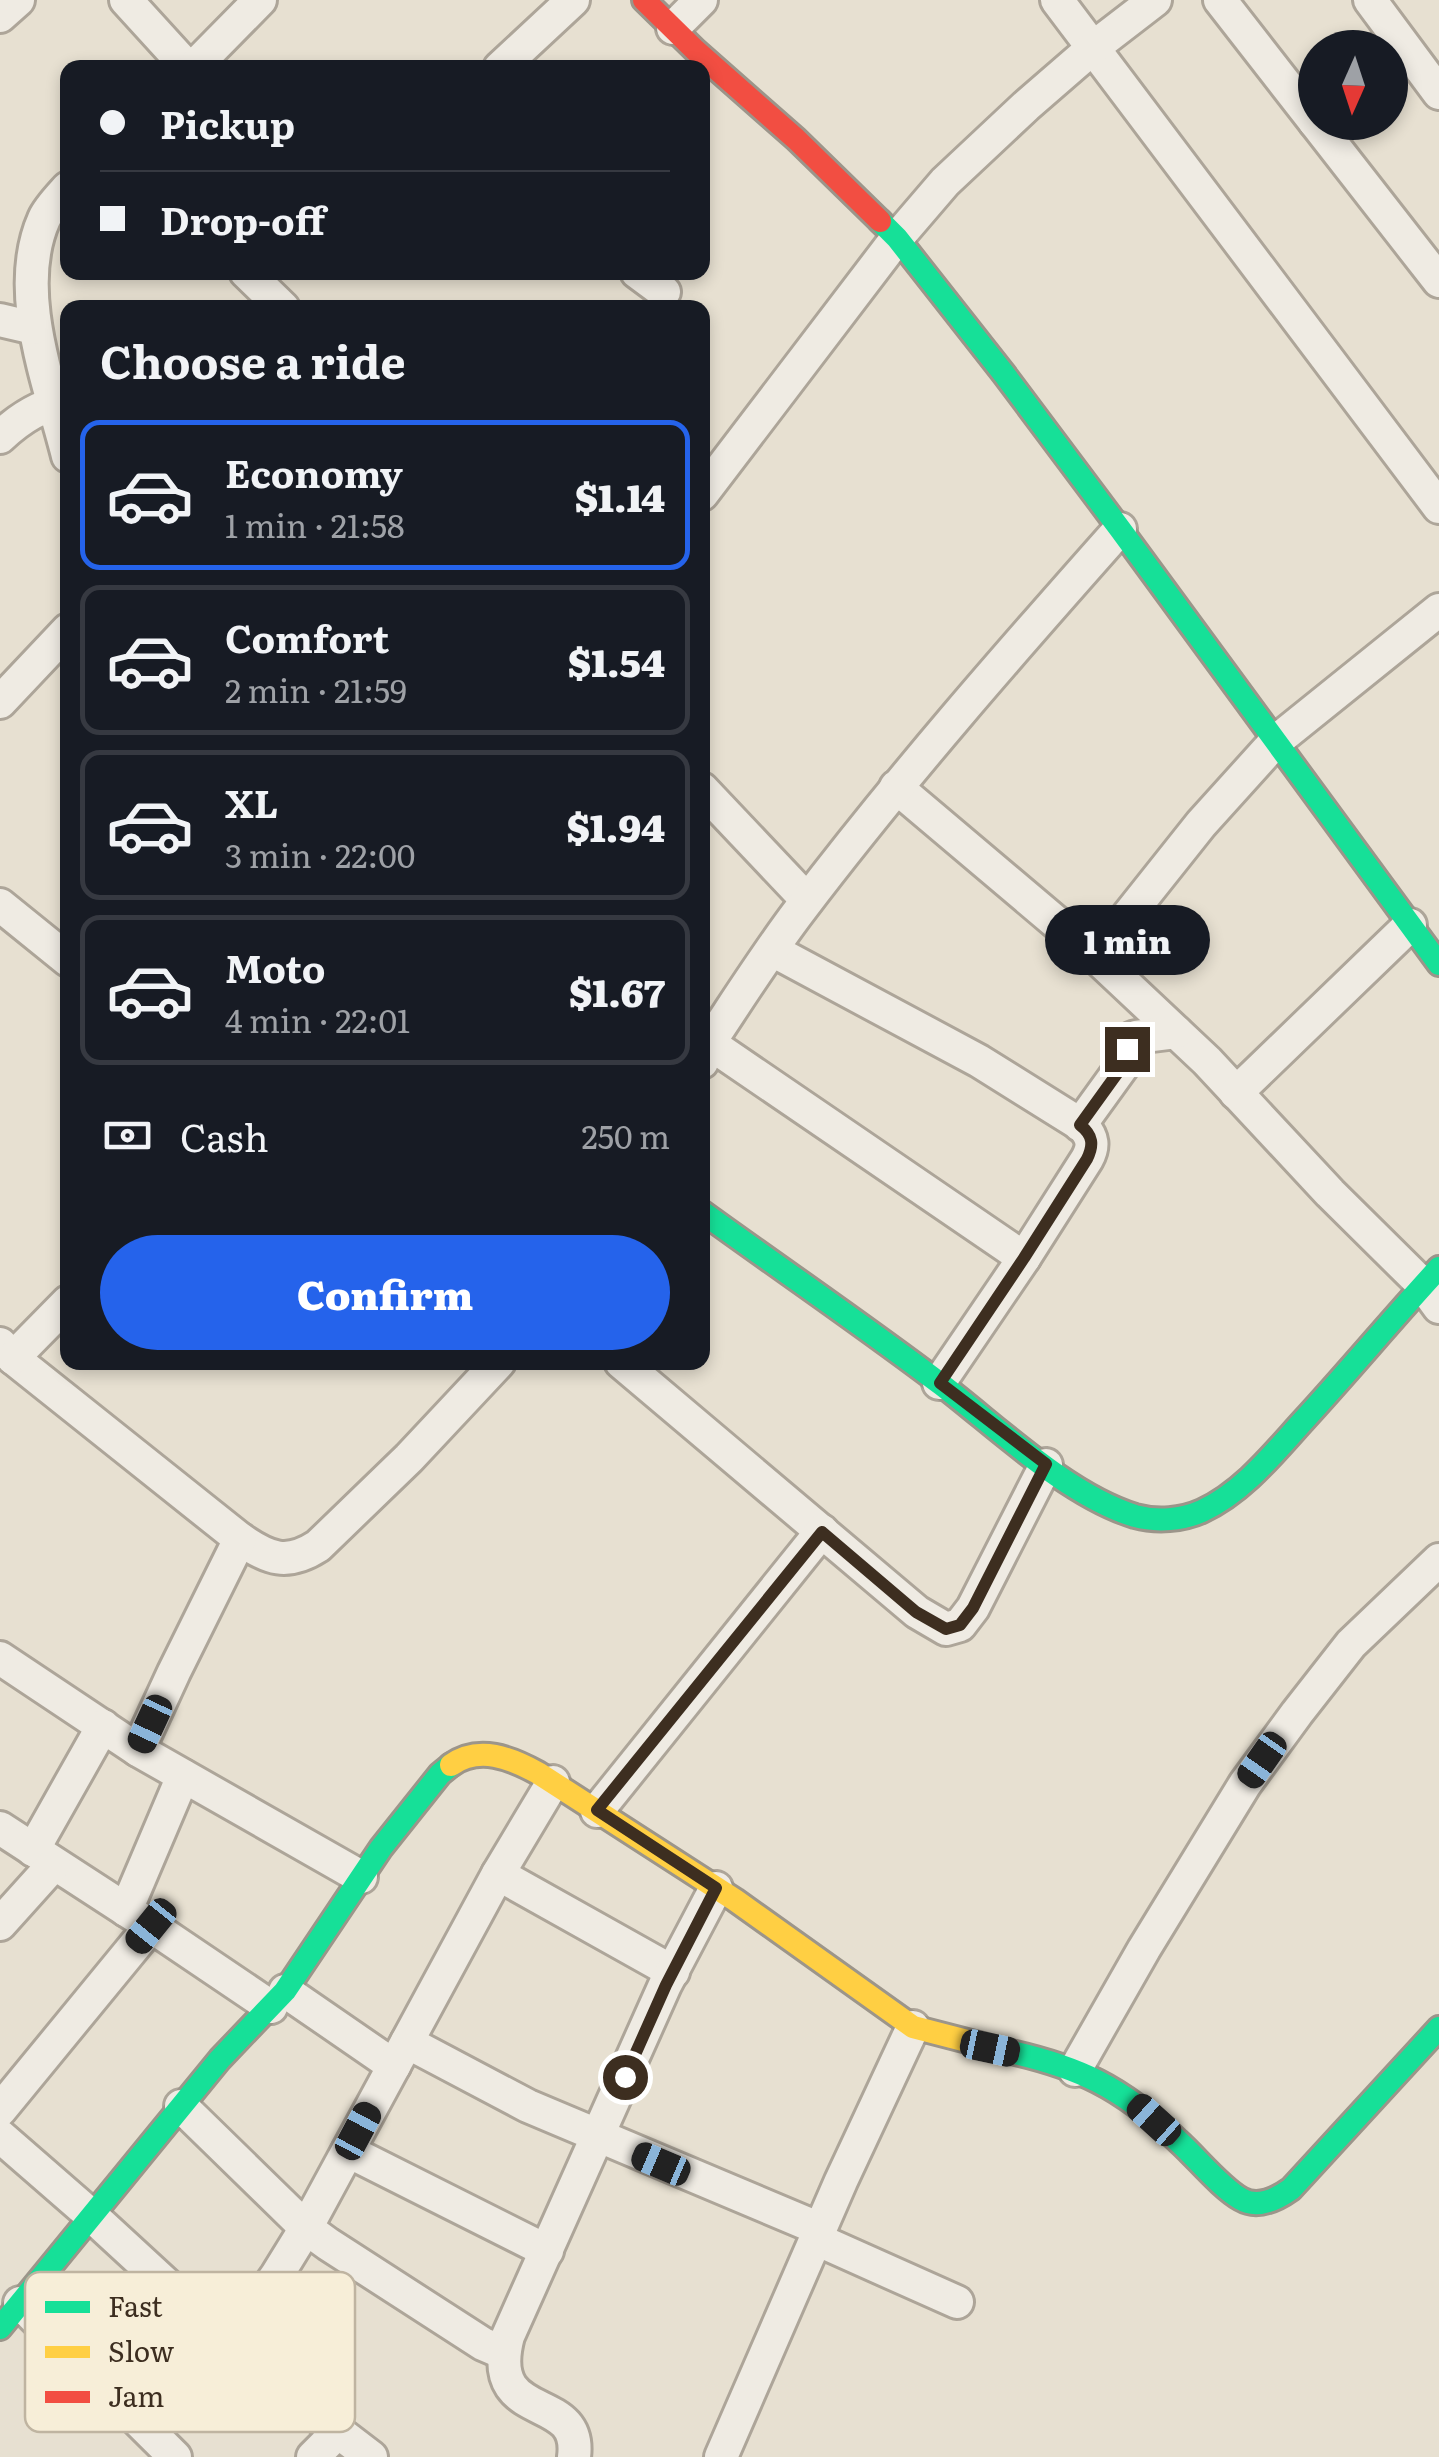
<!DOCTYPE html>
<meta charset="utf-8">
<style>
:root{--surface:#171b24;--page:#242831;--text:#f1f3f6;--muted:#9ea1a6;--line:#363941;--accent:#2563eb}
body{margin:0;font-family:Literata,serif;background:var(--page);color:var(--text);height:100vh;display:flex;flex-direction:column;font-size:38px;white-space:nowrap}
*{box-sizing:border-box;margin:0}
p{font-size:32px;color:var(--muted)}
.icon{flex:none;width:55px;height:55px;fill:none;stroke:currentColor;stroke-width:2;stroke-linecap:round;stroke-linejoin:round}
.map{position:relative;flex:1;overflow:hidden}
.drawer{position:absolute;left:60px;top:300px;width:650px;height:1070px;display:flex;flex-direction:column;background:var(--surface);border-radius:20px;box-shadow:0 5px 15px #0003}
.drawer>*{flex:none}
.top-card{position:absolute;left:60px;top:60px;width:650px;height:220px;border-radius:20px;box-shadow:0 5px 15px #0003;display:grid;align-content:center;height:220px;padding:0 40px;background:var(--surface)}
.needle{width:65px;rotate:183deg}
.fabs{position:absolute;left:1298px;top:30px;display:grid;gap:20px}
.fabs a{display:grid;place-items:center;width:110px;height:110px;border-radius:50%;background:var(--surface);box-shadow:0 5px 15px #0003;font-size:50px}
.end{position:absolute;width:45px;height:45px;margin:-22px;border:12px solid #3d2e20;background:#fff;box-shadow:0 0 0 5px #fff}
.from{border-radius:50%}
.bubble{position:absolute;height:70px;border-radius:35px;background:var(--surface);box-shadow:0 5px 15px #0003;font-size:32px;font-weight:800;line-height:70px;text-align:center}
.car{position:absolute;width:30px;height:60px;margin:-30px -15px;border-radius:12px;box-shadow:0 0 8px 2px #0007;background:linear-gradient(#222 24%,#8ab4d8 0 40%,#222 0 76%,#8ab4d8 0 86%,#222 0)}
.top-card b{display:flex;align-items:center;gap:35px;height:95px;font-size:38px}
.top-card b+b{border-top:2px solid var(--line)}
.top-card i{width:25px;height:25px;background:var(--text)}
ul{padding:0;list-style:none}
li{display:flex;align-items:center;gap:30px;height:150px;margin:0 20px 15px;padding:0 20px;border:5px solid var(--line);border-radius:20px}
li div{flex:1}
li b{display:block;font-size:38px}
li em{font-style:normal;font-weight:800}
li.selected{border-color:var(--accent)}
li>.icon{width:90px;height:90px;stroke-width:1.5}
h2{padding:0 40px;font-size:45px;line-height:120px}
.pay{display:flex;align-items:center;gap:25px;height:110px;padding:0 40px;font-size:38px}
.pay p{margin-inline-start:auto}
.button{display:flex;gap:20px;margin-top:auto;padding:20px 40px}
.button a{flex:1;height:115px;border-radius:60px;background:var(--accent);color:#fff;font-size:40px;font-weight:800;line-height:115px;text-align:center}
.map>svg:first-child{display:block}
.lines{fill:none;stroke-linecap:round;stroke-linejoin:round}
.street-casing{stroke:#ada599;stroke-width:38}
.fast-casing{stroke:#9c958a;stroke-width:28}
.slow-casing{stroke:#9c958a;stroke-width:28}
.jam-casing{stroke:#9c958a;stroke-width:28}
.street{stroke:#efebe3;stroke-width:32}
.fast{stroke:#16e098;stroke-width:22}
.slow{stroke:#ffcf43;stroke-width:22}
.jam{stroke:#f24e42;stroke-width:22}
.route{stroke:#3d2e20;stroke-width:12}
.key{fill:#f7eed8;stroke:#bfb4a1;stroke-width:2.5}
.key-label{font-size:28px;fill:#3d2e20}
</style>
<div class="map">
<svg width="1439" height="2457" viewBox="0 0 1439 2457">
<rect width="100%" height="100%" fill="#e7e0d1"/>
<g class="lines">
<defs>
<g id="street">
<polyline points="126,0 188,68"/>
<polyline points="1057,0 1439,507"/>
<polyline points="1220,0 1315,122"/>
<polyline points="1370,0 1439,93"/>
<polyline points="0,16 18,0"/>
<polyline points="673,28 701,0"/>
<polyline points="193,68 260,0"/>
<polyline points="500,68 573,0"/>
<polyline points="1315,122 1439,281"/>
<path d="M68,188C60,197 49,208 44,219C12,291 50,384 68,456"/>
<polyline points="246,272 283,308"/>
<polyline points="637,272 664,292"/>
<polyline points="0,320 34,328"/>
<path d="M0,437C18,420 42,404 68,401"/>
<polyline points="702,494 897,238 945,182 1026,106 1094,47 1155,0"/>
<polyline points="0,702 68,630"/>
<polyline points="896,787 1090,951 1207,1061 1330,1193 1423,1285 1439,1307"/>
<polyline points="702,789 807,900"/>
<polyline points="0,905 68,960"/>
<path d="M772,950L979,1061L1083,1126C1093,1138 1094,1146 1087,1159L1024,1258L939,1383"/>
<polyline points="1096,956 1201,824 1275,742 1439,610"/>
<polyline points="709,1043 1024,1258"/>
<path d="M702,1062L709,1043C739,998 768,952 800,910C901,777 1010,653 1120,529"/>
<polyline points="1236,1093 1410,925"/>
<polyline points="1080,1125 1124,1064 1131,1039 1136,1037 1176,1032"/>
<path d="M0,1344L13,1358L240,1539C269,1559 287,1566 318,1546L409,1458L499,1362"/>
<polyline points="13,1358 68,1302"/>
<polyline points="621,1362 917,1612 946,1629 960,1625 973,1608 1046,1465"/>
<polyline points="0,1658 138,1750 361,1877"/>
<polyline points="138,1750 174,1672 240,1539"/>
<polyline points="597,1811 822,1531"/>
<polyline points="0,1828 151,1926 271,2007"/>
<polyline points="33,1850 103,1726"/>
<polyline points="498,1874 673,1972"/>
<polyline points="126,1910 183,1776"/>
<polyline points="0,1924 54,1864"/>
<polyline points="285,1991 394,2066"/>
<polyline points="407,2042 528,2106 820,2229"/>
<polyline points="1075,2070 1144,1949 1245,1784 1297,1713 1351,1644 1439,1560"/>
<polyline points="181,2106 306,2228 328,2244 483,2344 504,2353"/>
<polyline points="0,2110 151,1926"/>
<polyline points="0,2136 93,2217 269,2379 371,2457"/>
<polyline points="348,2151 547,2251"/>
<polyline points="816,2239 957,2302"/>
<polyline points="20,2303 175,2457"/>
<polyline points="229,2344 277,2275 306,2228 498,1874 553,1782"/>
<polyline points="313,2457 337,2433"/>
<path d="M574,2457C583,2389 484,2427 508,2336L665,1985L716,1888"/>
<polyline points="721,2457 841,2181 913,2027"/>
</g>
<g id="fast">
<polyline points="880,221 897,238 1004,374 1120,529 1439,964"/>
<path d="M702,1212C782,1270 863,1325 942,1385C998,1428 1067,1495 1135,1516C1157,1522 1182,1520 1202,1511C1243,1492 1273,1454 1303,1421C1349,1371 1393,1318 1439,1268"/>
<path d="M1002,2050C1078,2066 1122,2087 1178,2141C1196,2157 1221,2188 1241,2199C1258,2209 1277,2199 1291,2189L1439,2028"/>
<polyline points="0,2328 220,2059 285,1991 381,1848 440,1774 451,1765"/>
</g>
<path id="slow" d="M451,1765C479,1745 511,1758 538,1773L735,1900L913,2027L1002,2050"/>
<polyline id="jam" points="644,0 695,50 796,139 880,221"/>
</defs>
<use href="#street" class="street-casing"/>
<use href="#fast" class="fast-casing"/>
<use href="#slow" class="slow-casing"/>
<use href="#jam" class="jam-casing"/>
<use href="#street" class="street"/>
<use href="#fast" class="fast"/>
<use href="#slow" class="slow"/>
<use href="#jam" class="jam"/>
</g>
<g class="lines">
<path class="route" d="M625,2077L666,1985L716,1888L597,1810L822,1532L916,1612L946,1629L960,1625L973,1608L1046,1464L940,1383L1024,1258L1087,1159C1094,1145 1093,1135 1080,1125L1124,1064L1127,1049"/>
</g>
<rect x="25" y="2272" width="330" height="160" rx="15" class="key"/>
<rect x="45" y="2301" width="45" height="12" fill="#16e098"/>
<rect x="45" y="2346" width="45" height="12" fill="#ffcf43"/>
<rect x="45" y="2391" width="45" height="12" fill="#f24e42"/>
<g class="key-label">
<text x="108" y="2317">Fast</text>
<text x="108" y="2362">Slow</text>
<text x="108" y="2407">Jam</text>
</g>
</svg>
<div class="fabs">
<a><svg class="needle" viewBox="-14 -14 28 28"><path d="M0-13l5 13h-10z" fill="#e53935"/><path d="M0 13l5-13h-10z" fill="#9ea1a6"/></svg></a>
</div>
<i class="end from" style="left:625px;top:2077px"></i>
<i class="end" style="left:1127px;top:1049px"></i>
<div class="bubble" style="left:1045px;top:905px;width:165px">1 min</div>
<i class="car" style="left:150px;top:1724px;rotate:205deg"></i>
<i class="car" style="left:1262px;top:1760px;rotate:215deg"></i>
<i class="car" style="left:151px;top:1926px;rotate:219deg"></i>
<i class="car" style="left:990px;top:2048px;rotate:102deg"></i>
<i class="car" style="left:1154px;top:2120px;rotate:312deg"></i>
<i class="car" style="left:358px;top:2131px;rotate:28deg"></i>
<i class="car" style="left:661px;top:2164px;rotate:293deg"></i>
<div class="top-card">
<b><i class="from"></i>Pickup</b>
<b><i></i>Drop-off</b>
</div>
<section class="drawer">
<h2>Choose a ride</h2>
<ul>
<li class="selected"><svg class="icon" aria-label="car" viewBox="0 0 24 24"><path d="M5 17H2v-5l4-1 3-4h7l3 4 3 1v5h-3M9 17h6M6 11h13"/><circle cx="7" cy="17" r="2"/><circle cx="17" cy="17" r="2"/></svg><div><b>Economy</b><p>1 min · 21:58</p></div><em>$1.14</em></li>
<li><svg class="icon" aria-label="car" viewBox="0 0 24 24"><path d="M5 17H2v-5l4-1 3-4h7l3 4 3 1v5h-3M9 17h6M6 11h13"/><circle cx="7" cy="17" r="2"/><circle cx="17" cy="17" r="2"/></svg><div><b>Comfort</b><p>2 min · 21:59</p></div><em>$1.54</em></li>
<li><svg class="icon" aria-label="car" viewBox="0 0 24 24"><path d="M5 17H2v-5l4-1 3-4h7l3 4 3 1v5h-3M9 17h6M6 11h13"/><circle cx="7" cy="17" r="2"/><circle cx="17" cy="17" r="2"/></svg><div><b>XL</b><p>3 min · 22:00</p></div><em>$1.94</em></li>
<li><svg class="icon" aria-label="car" viewBox="0 0 24 24"><path d="M5 17H2v-5l4-1 3-4h7l3 4 3 1v5h-3M9 17h6M6 11h13"/><circle cx="7" cy="17" r="2"/><circle cx="17" cy="17" r="2"/></svg><div><b>Moto</b><p>4 min · 22:01</p></div><em>$1.67</em></li>
</ul>
<div class="pay"><svg class="icon" aria-label="cash" viewBox="0 0 24 24"><path d="M3 7h18v10H3z"/><circle cx="12" cy="12" r="2"/></svg>Cash<p>250 m</p></div>
<div class="button"><a>Confirm</a></div>
</section>
</div>
